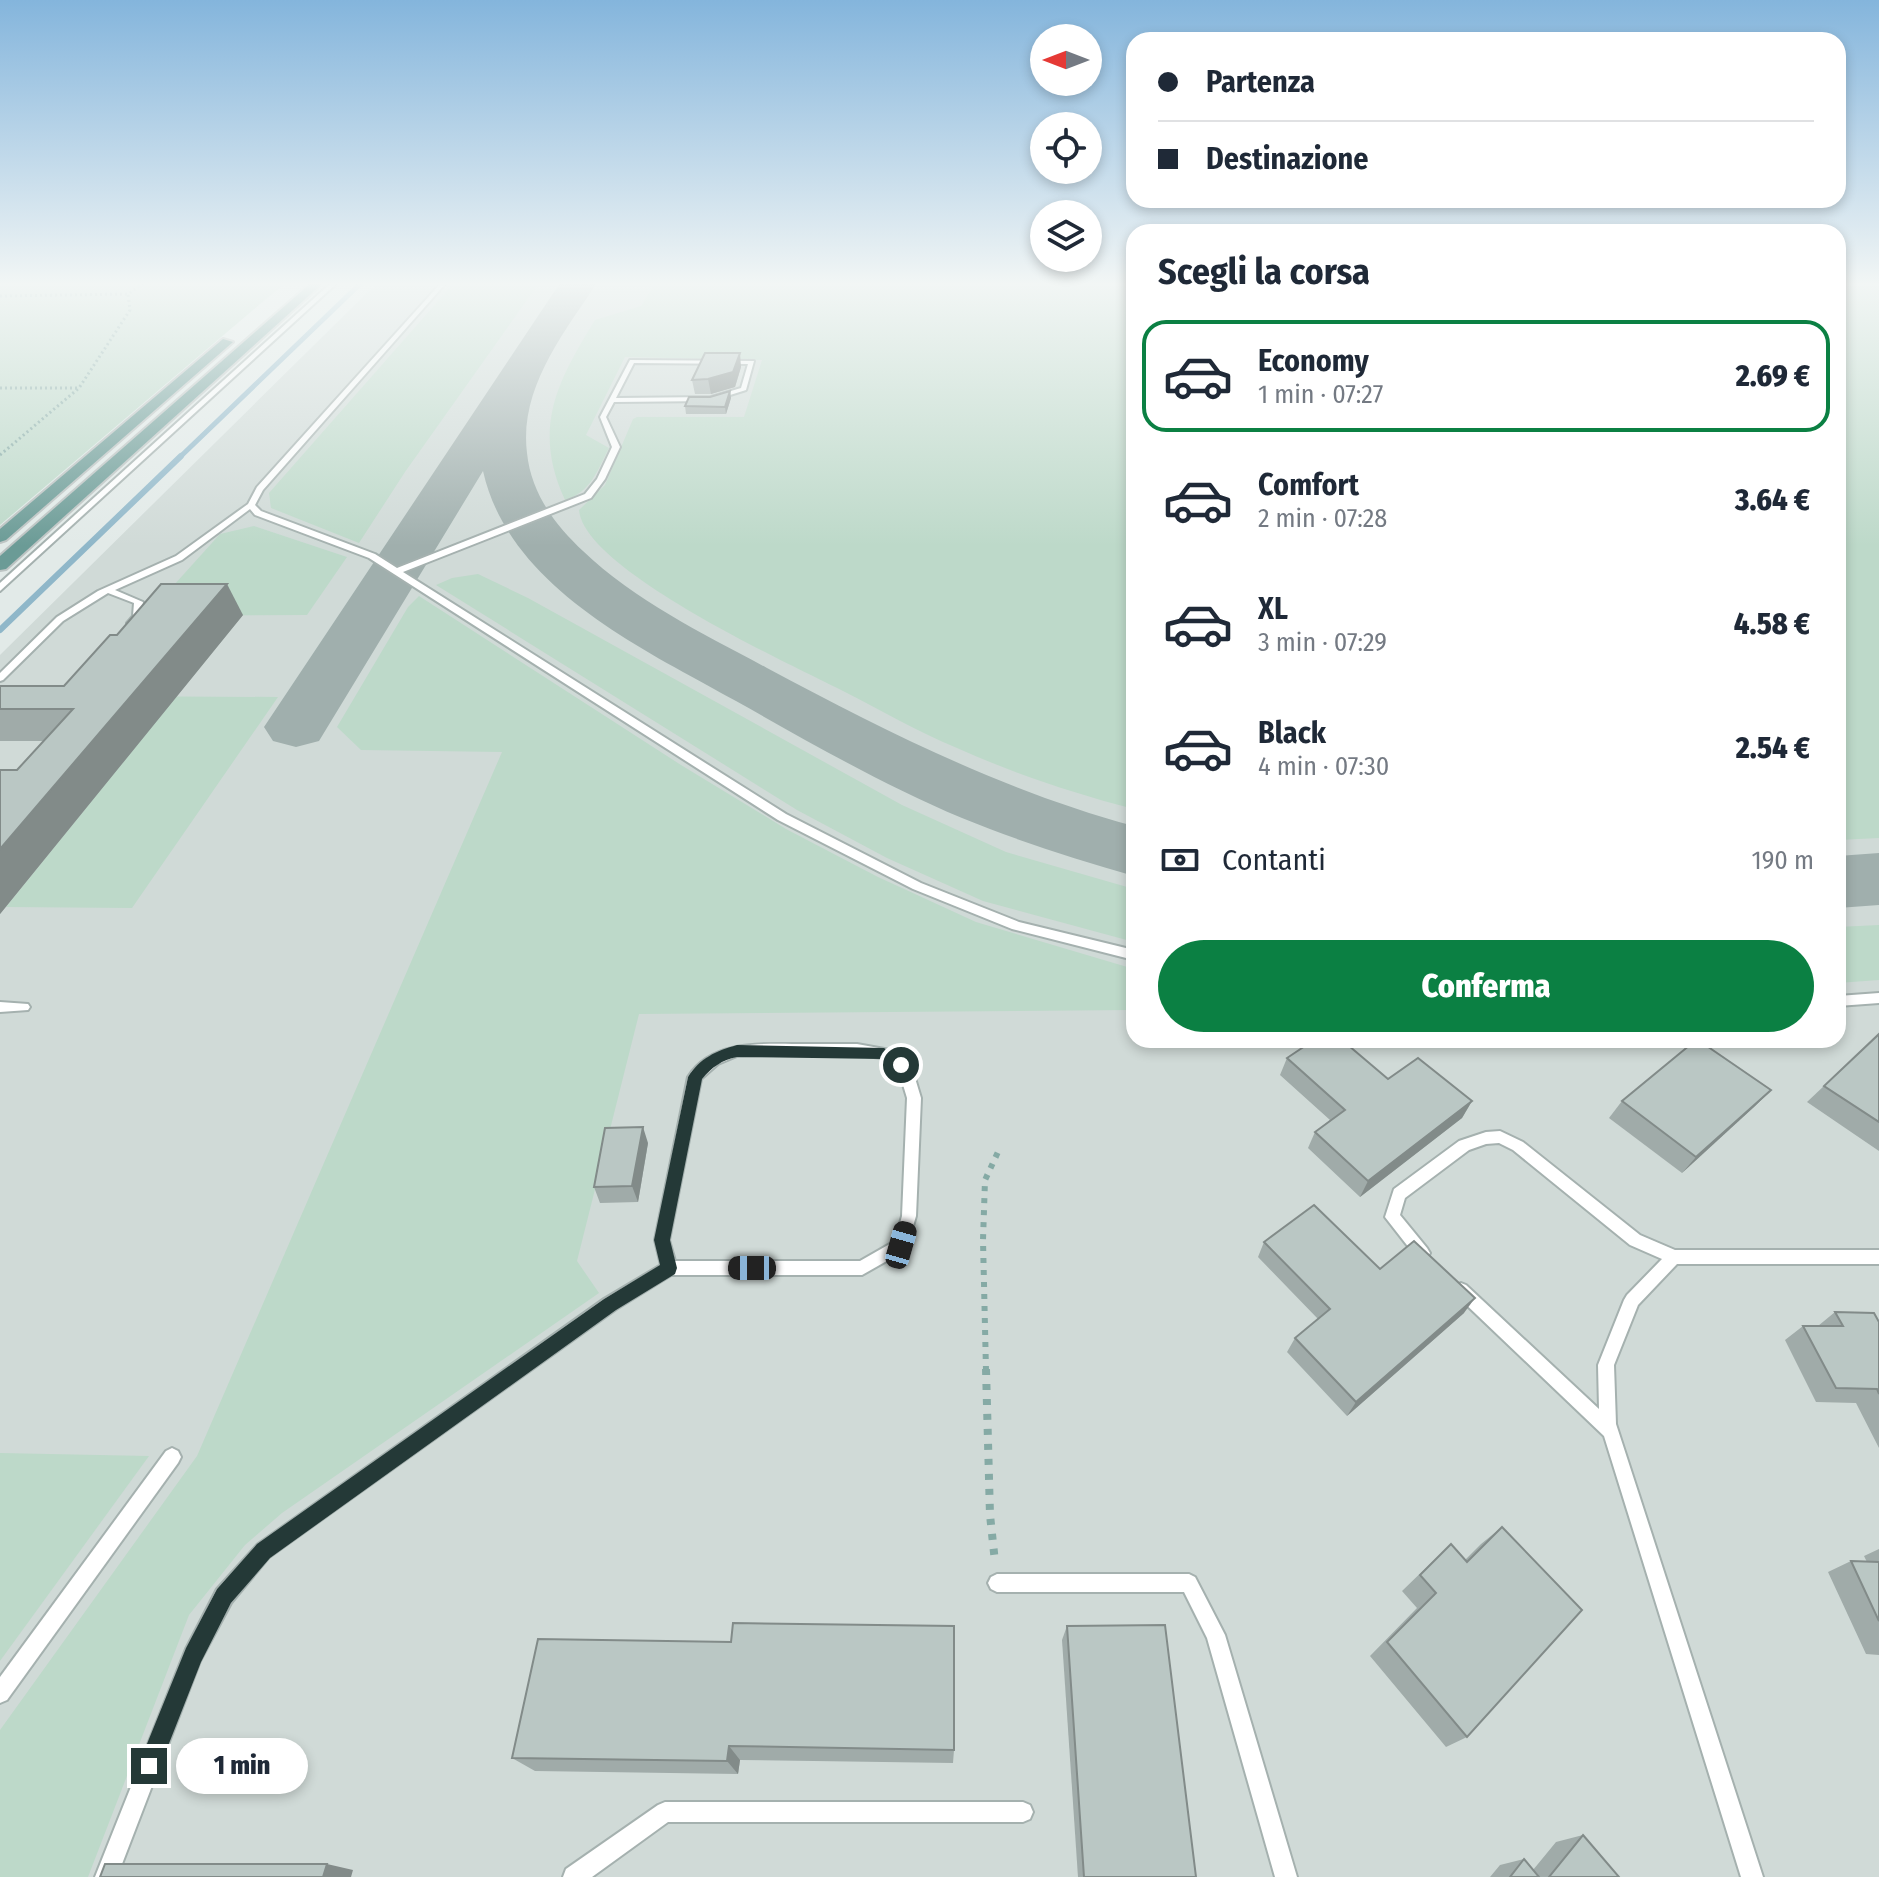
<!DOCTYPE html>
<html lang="it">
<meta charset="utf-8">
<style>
:root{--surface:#fff;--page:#f2f2f3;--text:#1f2937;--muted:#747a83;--line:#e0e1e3;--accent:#0b8043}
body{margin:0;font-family:"Fira Sans Condensed",sans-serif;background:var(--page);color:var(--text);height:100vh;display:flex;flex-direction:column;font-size:30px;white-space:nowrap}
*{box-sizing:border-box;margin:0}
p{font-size:26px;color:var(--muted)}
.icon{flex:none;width:44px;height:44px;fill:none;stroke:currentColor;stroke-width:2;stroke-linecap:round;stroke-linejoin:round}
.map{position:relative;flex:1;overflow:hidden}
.sheet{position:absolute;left:1126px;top:224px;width:720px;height:824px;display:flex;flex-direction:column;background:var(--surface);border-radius:24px;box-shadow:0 4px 12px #0003}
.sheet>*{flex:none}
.banner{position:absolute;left:1126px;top:32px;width:720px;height:176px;border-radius:24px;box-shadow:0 4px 12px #0003;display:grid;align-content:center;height:176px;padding:0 32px;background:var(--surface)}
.needle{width:52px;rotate:270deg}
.tools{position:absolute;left:1030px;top:24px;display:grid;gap:16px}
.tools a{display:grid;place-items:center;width:72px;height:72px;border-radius:50%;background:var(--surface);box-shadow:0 4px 12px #0003;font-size:40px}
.end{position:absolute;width:36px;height:36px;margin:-18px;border:10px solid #243937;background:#fff;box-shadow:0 0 0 4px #fff}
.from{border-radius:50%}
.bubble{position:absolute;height:56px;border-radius:28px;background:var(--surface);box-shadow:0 4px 12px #0003;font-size:26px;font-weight:800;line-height:56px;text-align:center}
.car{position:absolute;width:24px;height:48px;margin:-24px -12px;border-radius:10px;box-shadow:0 0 6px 2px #0007;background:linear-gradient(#222 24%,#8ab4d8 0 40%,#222 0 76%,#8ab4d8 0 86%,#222 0)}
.banner b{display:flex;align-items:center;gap:28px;height:76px;font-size:30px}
.banner b+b{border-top:2px solid var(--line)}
.banner i{width:20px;height:20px;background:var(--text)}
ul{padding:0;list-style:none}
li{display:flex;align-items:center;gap:24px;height:112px;margin:0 16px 12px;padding:0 16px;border:4px solid transparent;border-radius:24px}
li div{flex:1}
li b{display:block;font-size:30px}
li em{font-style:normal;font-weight:800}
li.selected{border-color:var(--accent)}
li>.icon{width:72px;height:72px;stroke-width:1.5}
h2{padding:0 32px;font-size:36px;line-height:96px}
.pay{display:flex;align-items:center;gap:20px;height:88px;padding:0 32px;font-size:30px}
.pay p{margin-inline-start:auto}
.cta{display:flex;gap:16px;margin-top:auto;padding:16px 32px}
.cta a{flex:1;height:92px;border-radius:48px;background:var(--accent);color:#fff;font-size:32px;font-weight:800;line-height:92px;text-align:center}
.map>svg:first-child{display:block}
.built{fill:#d0dad7}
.green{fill:#bdd9c9}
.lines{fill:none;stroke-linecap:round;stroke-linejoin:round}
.stream-far1{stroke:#8fb7c9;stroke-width:5}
.stream{stroke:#8fb7c9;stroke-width:6}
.taxiway{fill:#a0afad;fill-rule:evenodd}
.service-casing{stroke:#a5b1af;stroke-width:4}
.primary-casing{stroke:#bdc4c3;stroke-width:4}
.path-far2{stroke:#85aaa5;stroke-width:3;stroke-dasharray:2 3;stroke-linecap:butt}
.path-far1{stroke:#85aaa5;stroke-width:6;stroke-dasharray:5 7;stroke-linecap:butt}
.path{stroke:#85aaa5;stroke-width:8;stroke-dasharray:6 9;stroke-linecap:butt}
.service{fill:#fff;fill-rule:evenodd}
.primary{fill:#6b9b96;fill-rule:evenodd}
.wall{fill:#a0aba9}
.shaded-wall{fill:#828b89}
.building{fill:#bac7c4;stroke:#828b89;stroke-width:2}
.route{fill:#243937}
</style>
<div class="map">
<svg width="1879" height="1877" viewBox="0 0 1879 1877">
<rect width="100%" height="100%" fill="#e2eae8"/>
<polygon class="built" points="377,283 1134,283 1134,1040 1838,1040 1838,283 1879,283 1879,1877 0,1877 0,655"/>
<g class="green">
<polygon points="0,283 285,283 0,525"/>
<polygon points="454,283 539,283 405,472 359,543 271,508 269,493"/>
<path d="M649,283H1134V809C1073,793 1015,774 957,748C918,732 881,710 843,691C790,664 584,570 579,510L605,485L633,419L637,417H744L762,360L625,357L586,435L609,448C597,471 591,492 565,500C532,428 557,382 595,320L641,306L652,288Z"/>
<polygon points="1838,283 1879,283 1879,838 1838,840"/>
<polygon points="254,526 347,557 307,615 146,616 220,534"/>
<polygon points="478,574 528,598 902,805 1006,852 1134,889 1134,942 983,901 887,858 797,810 436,585 452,578"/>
<polygon points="419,596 681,765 786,829 878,877 976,922 1134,969 1134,1004 1132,1010 639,1014 577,1261 599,1293 282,1513 245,1545 189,1615 88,1877 0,1877 0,1730 197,1456 502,752 361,750 337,727 408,607"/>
<polygon points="97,696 278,697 132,908 6,907 157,720"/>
<polygon points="1879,925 1879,980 1838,983 1838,927"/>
<polygon points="0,1453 149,1456 0,1661"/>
</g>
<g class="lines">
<polyline class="stream-far1" points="179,458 361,283"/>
<polyline class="stream" points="0,630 181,456"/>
<g class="taxiway">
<path d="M560,283H597C563,334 519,389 527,453C531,493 555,525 583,551C635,601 704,634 767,668C885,731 1004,791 1134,826V876C1075,859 1018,841 962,818C883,785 809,742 736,701C641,648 509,587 483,471L319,741L296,747L273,741L264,727Z"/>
<polygon points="1879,853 1879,905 1838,908 1838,856"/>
</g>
<defs>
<g id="service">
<polygon points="331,283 337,283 0,591 0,583"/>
<path d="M441,283H446L263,490L255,505L261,511L375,554L397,568L585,494L597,479L612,447L600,417L630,360L754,361L746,390L711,401L614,402L606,417L620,447L605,479L591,498L403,572L786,814L921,883L1019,922L1134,950V960L1012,929L913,889L778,820L369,558L255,515L250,509L182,560L115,590L143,602L141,616L134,625H128L127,623L133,616L134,603L108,593L63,621L3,680L0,681V673L57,617L98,591L176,556L248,504L257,487ZM634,363L748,364L741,388L711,397L616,398Z"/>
<polygon points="1879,993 1879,1003 1838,1006 1838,996"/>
<polygon points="0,1002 28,1004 30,1007 28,1010 0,1012"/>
<path d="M814,1044H857L890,1050L906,1063L915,1078L921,1098L916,1216L906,1250L862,1275H671L616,1309L269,1557L231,1603L200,1661L117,1877H95L186,1649L217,1589L257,1545L604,1299L661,1265L655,1240L688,1077C714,1036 773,1045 814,1044ZM814,1054L857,1055L882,1058L892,1065L901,1078L907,1098L902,1216L895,1241L860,1261H675L669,1240L701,1079L718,1064L737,1056Z"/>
<polygon points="1500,1131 1523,1142 1640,1235 1675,1250 1879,1250 1879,1264 1677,1264 1638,1305 1614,1365 1616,1424 1763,1877 1741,1877 1604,1436 1456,1295 1453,1290 1456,1285 1461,1283 1466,1285 1599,1409 1598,1365 1624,1300 1627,1295 1662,1259 1630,1245 1513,1150 1499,1143 1486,1144 1469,1150 1405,1198 1400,1215 1427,1248 1430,1253 1427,1258 1422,1260 1417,1258 1385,1217 1394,1189 1459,1141 1486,1132"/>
<polygon points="172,1448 178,1451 181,1457 178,1463 7,1700 0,1703 0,1677 166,1451"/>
<polygon points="997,1574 1189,1574 1195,1577 1225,1635 1297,1877 1275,1877 1207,1638 1184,1592 997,1592 991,1589 988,1583 991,1577"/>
<polygon points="665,1802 1023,1802 1030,1805 1033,1812 1030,1819 1023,1822 668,1822 592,1877 563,1877 566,1869 658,1805"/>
</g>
<g id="primary">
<polygon points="311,283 323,283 6,569 0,570 0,556"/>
<polygon points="223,339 233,342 6,540 0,542 0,529"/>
</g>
</defs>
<use href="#service" class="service-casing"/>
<use href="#primary" class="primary-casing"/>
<g class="path-far2">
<polyline points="0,296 128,294 144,283"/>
<polyline points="0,388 78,388"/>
<polyline points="0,455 79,388 130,310 128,294"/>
</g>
<polyline class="path-far1" points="986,1371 983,1240 985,1180 998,1152"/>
<polyline class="path" points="986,1369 990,1515 995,1562"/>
<use href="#service" class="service"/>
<use href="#primary" class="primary"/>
</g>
<g class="wall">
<polygon points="741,367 735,387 711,394 695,394 692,380"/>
<polygon points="730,391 731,398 726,414 686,414 685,406"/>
<polygon points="243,615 0,914 0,770 17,770 44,741 0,741 0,686 64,686 117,635"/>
<polygon points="1879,1034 1879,1151 1807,1102"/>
<polygon points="1287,1058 1388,1079 1472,1101 1462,1118 1360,1197 1308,1148 1315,1132 1330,1120 1280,1075"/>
<polygon points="1771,1090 1755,1106 1682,1173 1609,1118 1622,1101"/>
<polygon points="648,1143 638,1202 600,1203 594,1187"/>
<polygon points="1264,1242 1380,1269 1464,1313 1347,1416 1287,1352 1295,1338 1318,1319 1258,1257"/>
<polygon points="1835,1312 1879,1322 1879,1448 1856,1403 1816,1402 1785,1340 1803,1326 1818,1326"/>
<polygon points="1502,1527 1467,1737 1446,1747 1370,1656 1417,1608 1402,1591 1433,1561 1451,1544 1465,1560 1481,1544"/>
<polygon points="1879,1549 1879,1655 1866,1654 1828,1572 1851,1561 1867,1562 1864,1556"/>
<polygon points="1067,1626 1196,1877 1078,1877 1062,1640"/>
<polygon points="538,1639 954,1750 953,1763 740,1760 738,1774 535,1771 512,1758"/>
<polygon points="1583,1835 1619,1877 1490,1877 1500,1865 1524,1859 1533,1870 1556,1842"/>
</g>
<g class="shaded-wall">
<polygon points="740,353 741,367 735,387 711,394 708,379"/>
<polygon points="730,391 731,398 726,414 725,407"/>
<polygon points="227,584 243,615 0,914 0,849"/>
<polygon points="1771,1090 1755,1106 1682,1173 1696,1157"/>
<polygon points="1472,1101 1462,1118 1360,1197 1368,1181"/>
<polygon points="643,1127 648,1143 638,1202 632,1186"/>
<polygon points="1475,1298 1464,1313 1347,1416 1356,1402"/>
<polygon points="729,1746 740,1760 738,1774 727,1761"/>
<polygon points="327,1864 353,1870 351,1877 323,1877"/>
</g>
<g class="building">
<polygon points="705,353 740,353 733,372 708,379 692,380"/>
<polygon points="730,391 725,407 685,406 689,397 710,397"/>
<polygon points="161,584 227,584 0,849 0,770 17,770 73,709 0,709 0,686 64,686 110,635 117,635"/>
<polygon points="1879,1034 1879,1122 1824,1086"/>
<polygon points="1314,1040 1342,1040 1388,1079 1418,1058 1472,1101 1368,1181 1315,1132 1345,1110 1287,1058"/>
<polygon points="1696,1040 1698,1040 1771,1090 1696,1157 1622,1101"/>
<polygon points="643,1127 632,1186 594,1187 605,1128"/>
<polygon points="1314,1205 1380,1269 1414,1241 1475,1298 1356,1402 1295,1338 1330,1309 1264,1242"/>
<polygon points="1835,1312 1874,1313 1879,1322 1879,1394 1877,1389 1836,1388 1803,1326 1843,1326"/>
<polygon points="1502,1527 1582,1610 1467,1737 1387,1642 1436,1593 1420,1575 1451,1544 1467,1562"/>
<polygon points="1851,1561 1879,1562 1879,1621"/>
<polygon points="733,1623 954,1626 954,1750 729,1746 727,1761 512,1758 538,1639 731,1642"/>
<polygon points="1165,1625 1196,1877 1084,1877 1067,1626"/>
<polygon points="1583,1835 1619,1877 1549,1877"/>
<polygon points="1524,1859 1539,1877 1510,1877"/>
<polygon points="105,1864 327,1864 323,1877 100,1877"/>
</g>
<linearGradient id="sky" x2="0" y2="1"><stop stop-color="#84b5dc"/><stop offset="0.52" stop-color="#f2f6f5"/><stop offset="1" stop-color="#f2f6f5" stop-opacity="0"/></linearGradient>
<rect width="1879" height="546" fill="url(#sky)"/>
<path class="route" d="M737,1045L884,1048L908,1065L901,1071L882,1059L737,1057C722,1060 712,1067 702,1079L670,1240L677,1268L675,1274L616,1310L270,1558L231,1603L201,1662L157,1774L149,1777L141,1774L138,1766L186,1648L217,1589L257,1544L604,1299L660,1265L654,1240L688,1077C700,1058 716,1051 737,1045Z"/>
</svg>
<div class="tools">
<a><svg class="needle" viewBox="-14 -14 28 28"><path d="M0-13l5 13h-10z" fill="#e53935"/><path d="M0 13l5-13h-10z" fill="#747a83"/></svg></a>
<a><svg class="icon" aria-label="locate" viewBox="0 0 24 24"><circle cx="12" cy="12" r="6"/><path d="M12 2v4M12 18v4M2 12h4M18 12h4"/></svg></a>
<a><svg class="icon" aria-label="layers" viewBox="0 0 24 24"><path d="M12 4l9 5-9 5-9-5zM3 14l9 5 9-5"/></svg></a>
</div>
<i class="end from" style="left:901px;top:1065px"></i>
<i class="end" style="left:149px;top:1766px"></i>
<div class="bubble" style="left:176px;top:1738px;width:132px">1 min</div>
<i class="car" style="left:901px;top:1245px;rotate:16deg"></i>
<i class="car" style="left:752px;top:1268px;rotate:270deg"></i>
<div class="banner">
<b><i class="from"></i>Partenza</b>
<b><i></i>Destinazione</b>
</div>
<section class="sheet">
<h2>Scegli la corsa</h2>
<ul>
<li class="selected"><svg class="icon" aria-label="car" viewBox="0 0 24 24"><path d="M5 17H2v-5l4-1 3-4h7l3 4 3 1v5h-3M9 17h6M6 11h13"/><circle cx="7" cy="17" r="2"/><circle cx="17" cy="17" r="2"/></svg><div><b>Economy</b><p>1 min · 07:27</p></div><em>2.69 €</em></li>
<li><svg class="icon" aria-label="car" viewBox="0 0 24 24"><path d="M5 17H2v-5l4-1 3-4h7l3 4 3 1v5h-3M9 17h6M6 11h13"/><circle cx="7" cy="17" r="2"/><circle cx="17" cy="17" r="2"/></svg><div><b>Comfort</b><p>2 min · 07:28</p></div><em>3.64 €</em></li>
<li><svg class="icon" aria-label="car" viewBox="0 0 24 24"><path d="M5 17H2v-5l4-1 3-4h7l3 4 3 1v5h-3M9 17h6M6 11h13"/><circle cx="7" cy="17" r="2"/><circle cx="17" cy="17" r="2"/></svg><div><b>XL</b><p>3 min · 07:29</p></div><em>4.58 €</em></li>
<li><svg class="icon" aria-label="car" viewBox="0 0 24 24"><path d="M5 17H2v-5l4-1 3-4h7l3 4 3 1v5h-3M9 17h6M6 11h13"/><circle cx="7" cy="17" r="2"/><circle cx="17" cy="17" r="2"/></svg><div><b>Black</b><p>4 min · 07:30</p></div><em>2.54 €</em></li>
</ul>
<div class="pay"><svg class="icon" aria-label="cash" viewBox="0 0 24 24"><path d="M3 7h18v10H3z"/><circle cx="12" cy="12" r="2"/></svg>Contanti<p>190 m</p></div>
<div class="cta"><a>Conferma</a></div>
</section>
</div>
